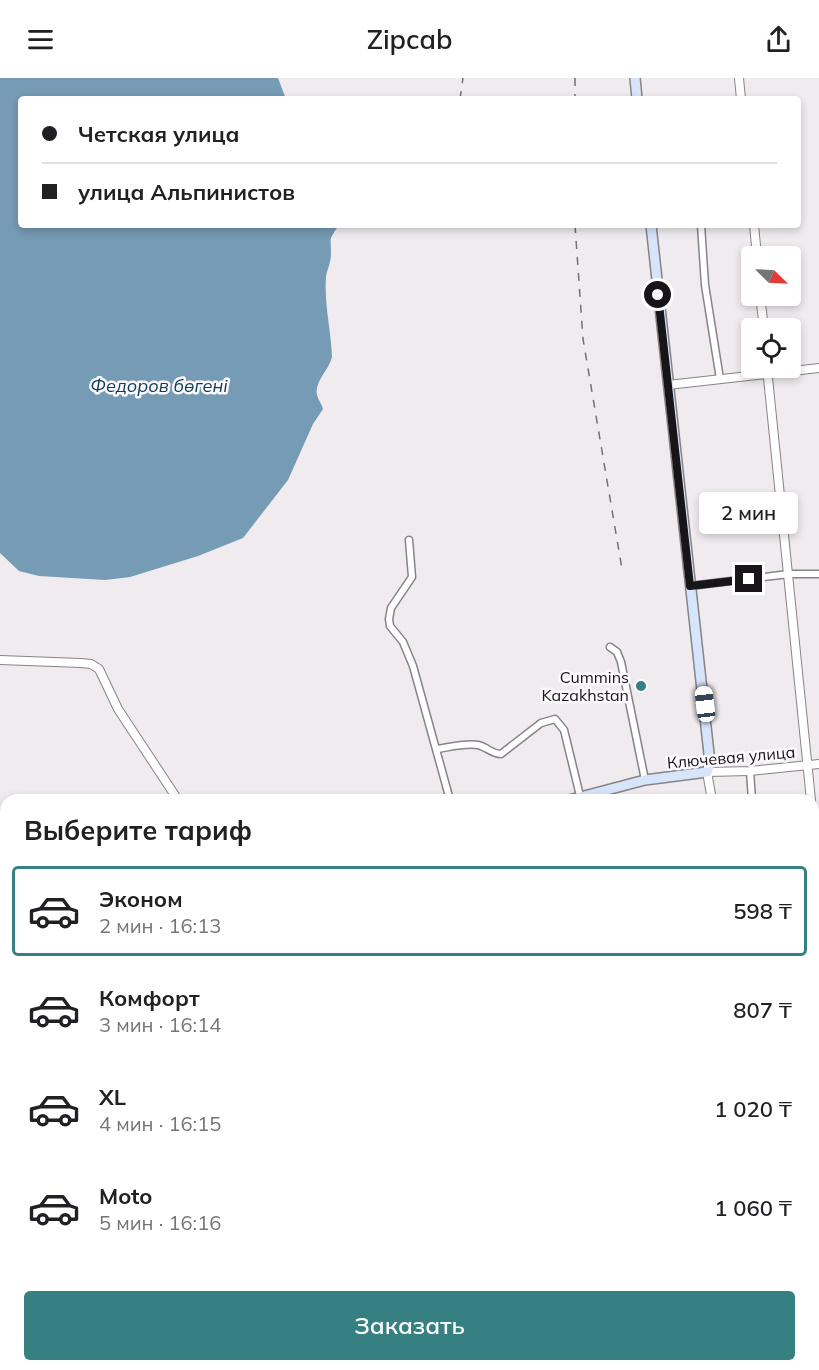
<!DOCTYPE html>
<html lang="ru">
<meta charset="utf-8">
<style>
:root{--surface:#fff;--page:#f6f6f6;--text:#202124;--muted:#757577;--line:#e0e0e0;--accent:#378082}
body{margin:0;font-family:Mulish,sans-serif;background:var(--page);color:var(--text);height:100vh;display:flex;flex-direction:column;font-size:22px;white-space:nowrap}
*{box-sizing:border-box;margin:0}
p{font-size:20px;color:var(--muted)}
.icon{flex:none;width:33px;height:33px;fill:none;stroke:currentColor;stroke-width:2;stroke-linecap:round;stroke-linejoin:round}
.map{position:relative;flex:1;overflow:hidden}
.drawer{position:absolute;left:0px;top:716px;width:819px;height:578px;display:flex;flex-direction:column;background:var(--surface);border-radius:18px 18px 0 0;box-shadow:0 3px 9px #0003}
.drawer>*{flex:none}
.banner{position:absolute;left:18px;top:18px;width:783px;height:132px;border-radius:6px;box-shadow:0 3px 9px #0003;display:grid;align-content:center;height:132px;padding:0 24px;background:var(--surface)}
.needle{width:39px;rotate:114deg}
.tools{position:absolute;left:741px;top:168px;display:grid;gap:12px}
.tools a{display:grid;place-items:center;width:60px;height:60px;border-radius:6px;background:var(--surface);box-shadow:0 3px 9px #0003;font-size:30px}
.end{position:absolute;width:27px;height:27px;margin:-14px;border:8px solid #171517;background:#fff;box-shadow:0 0 0 3px #fff}
.from{border-radius:50%}
.bubble{position:absolute;height:42px;border-radius:6px;background:var(--surface);box-shadow:0 3px 9px #0003;font-size:20px;font-weight:600;line-height:42px;text-align:center}
.car{position:absolute;width:18px;height:36px;margin:-18px -9px;border-radius:8px;box-shadow:0 0 4px 2px #0007;background:linear-gradient(#fff 24%,#345 0 40%,#fff 0 76%,#345 0 86%,#fff 0)}
.banner b{display:flex;align-items:center;gap:21px;height:57px;font-size:22px}
.banner b+b{border-top:2px solid var(--line)}
.banner i{width:15px;height:15px;background:var(--text)}
ul{padding:0;list-style:none}
li{display:flex;align-items:center;gap:18px;height:90px;margin:0 12px 9px;padding:0 12px;border:3px solid transparent;border-radius:6px}
li div{flex:1}
li b{display:block;font-size:22px}
li em{font-style:normal;font-weight:600}
li.active{border-color:var(--accent)}
li>.icon{width:54px;height:54px;stroke-width:1.5}
h2{padding:0 24px;font-size:27px;line-height:72px}
.action{display:flex;gap:12px;margin-top:auto;padding:12px 24px}
.action a{flex:1;height:69px;border-radius:6px;background:var(--accent);color:#fff;font-size:24px;font-weight:600;line-height:69px;text-align:center}
header{display:flex;justify-content:space-between;align-items:center;height:78px;padding:0 24px;background:var(--surface);font-size:27px;font-weight:600}
.map>svg:first-child{display:block}
.green{fill:#b9d5c2}
.water{fill:#769bb4}
.lines{fill:none;stroke-linecap:round;stroke-linejoin:round}
.minor-casing{stroke:#878387;stroke-width:9}
.tertiary-casing{stroke:#878387;stroke-width:10}
.secondary-casing{stroke:#878387;stroke-width:12}
.primary-casing{stroke:#5775a3;stroke-width:14}
.minor{stroke:#fff;stroke-width:6}
.tertiary{stroke:#fff;stroke-width:8}
.secondary{stroke:#d7e5fa;stroke-width:9}
.primary{stroke:#afcbf5;stroke-width:10}
.rail{stroke:#747174;stroke-width:1.5;stroke-dasharray:8 8;stroke-linecap:butt}
.route{stroke:#171517;stroke-width:8}
.poi-dot{fill:#378082;stroke:#fcf8fc;stroke-width:2}
.labels{text-anchor:middle;dominant-baseline:central;stroke-width:5;stroke-linejoin:round;paint-order:stroke}
.poi-label{font-size:16px;fill:#171517;stroke:#fcf8fc;text-anchor:end}
.street-label{font-size:16px;fill:#171517;stroke:#fcf8fc}
.water-label{font-size:18px;font-style:italic;fill:#0a3c57;stroke:#fcf8fc}
</style>
<header><svg class="icon" aria-label="menu" viewBox="0 0 24 24"><path d="M4 6h16M4 12h16M4 18h16"/></svg>Zipcab<svg class="icon" aria-label="share" viewBox="0 0 24 24"><path d="M12 15V3M7 8l5-5 5 5M5 13v7h14v-7"/></svg></header>
<div class="map">
<svg width="819" height="1292" viewBox="0 0 819 1292">
<rect width="100%" height="100%" fill="#efebef"/>
<g class="green">
<polygon points="6,753 6,915 0,912 0,754"/>
<polygon points="58,1287 370,1287 372,1292 59,1292"/>
</g>
<path class="water" d="M0,0H278L286,21H21V147H339C328,163 331,159 331,176C331,184 327,192 326,199C324,226 331,252 332,279C329,292 314,304 317,317C318,322 322,326 323,331L313,346L288,402L243,460L198,478L130,499L105,502L39,498L19,493L0,475Z"/>
<g class="lines">
<defs>
<g id="minor">
<polyline points="701,147 705,207 720,301"/>
<polyline points="409,462 412,499 391,530 389,541 390,548 403,564 413,588 450,722"/>
<polyline points="690,508 789,496 819,496"/>
<polyline points="610,569 617,574 621,584 645,702"/>
<path d="M437,671C450,669 465,665 478,667C487,669 492,676 501,676L541,645L555,641L564,652L581,722"/>
<polyline points="750,693 752,722"/>
<polyline points="813,826 819,826"/>
<polyline points="0,943 6,946"/>
<polyline points="0,989 6,991"/>
<polyline points="0,1076 6,1081"/>
<polyline points="813,1113 819,1112"/>
<polyline points="813,1171 819,1184"/>
<polyline points="407,1287 408,1292"/>
<polyline points="454,1287 456,1292"/>
<polyline points="770,1287 772,1292"/>
</g>
<g id="tertiary">
<polyline points="739,0 741,21"/>
<polyline points="754,147 757,178"/>
<polyline points="760,218 764,250"/>
<polyline points="767,290 811,722"/>
<polyline points="668,307 819,290"/>
<polyline points="0,582 81,585 91,586 99,591 118,631 178,722"/>
<polyline points="712,722 707,694 750,693 819,686"/>
<polyline points="813,745 819,809"/>
<polyline points="813,1243 819,1256"/>
</g>
<g id="secondary">
<polyline points="635,0 637,21"/>
<polyline points="569,722 645,702 707,694 710,685 651,147"/>
<polyline points="0,1143 6,1142"/>
<polyline points="628,1287 630,1292"/>
</g>
<g id="primary">
<polyline points="813,972 819,971"/>
<polyline points="380,1287 382,1292"/>
</g>
</defs>
<use href="#minor" class="minor-casing"/>
<use href="#tertiary" class="tertiary-casing"/>
<use href="#secondary" class="secondary-casing"/>
<use href="#primary" class="primary-casing"/>
<use href="#minor" class="minor"/>
<use href="#tertiary" class="tertiary"/>
<use href="#secondary" class="secondary"/>
<use href="#primary" class="primary"/>
<g class="rail">
<polyline points="575,0 575,21"/>
<polyline points="460,21 463,0"/>
<polyline points="575,147 583,261 622,491"/>
</g>
</g>
<g class="lines">
<polyline class="route" points="658,217 690,508 749,501"/>
</g>
<circle class="poi-dot" cx="641" cy="608" r="6"/>
<g class="labels">
<g class="poi-label">
<text x="629" y="599">Cummins<tspan x="629" dy="18">Kazakhstan</tspan></text>
</g>
<g class="street-label">
<text transform="translate(731 679) rotate(-5)">Ключевая улица</text>
</g>
<g class="water-label">
<text x="159" y="307">Федоров бөгені</text>
</g>
</g>
</svg>
<div class="tools">
<a><svg class="needle" viewBox="-14 -14 28 28"><path d="M0-13l5 13h-10z" fill="#e53935"/><path d="M0 13l5-13h-10z" fill="#757577"/></svg></a>
<a><svg class="icon" aria-label="locate" viewBox="0 0 24 24"><circle cx="12" cy="12" r="6"/><path d="M12 2v4M12 18v4M2 12h4M18 12h4"/></svg></a>
</div>
<i class="end from" style="left:658px;top:217px"></i>
<i class="end" style="left:749px;top:501px"></i>
<div class="bubble" style="left:699px;top:414px;width:99px">2 мин</div>
<i class="car" style="left:705px;top:626px;rotate:353deg"></i>
<div class="banner">
<b><i class="from"></i>Четская улица</b>
<b><i></i>улица Альпинистов</b>
</div>
<section class="drawer">
<h2>Выберите тариф</h2>
<ul>
<li class="active"><svg class="icon" aria-label="car" viewBox="0 0 24 24"><path d="M5 17H2v-5l4-1 3-4h7l3 4 3 1v5h-3M9 17h6M6 11h13"/><circle cx="7" cy="17" r="2"/><circle cx="17" cy="17" r="2"/></svg><div><b>Эконом</b><p>2 мин · 16:13</p></div><em>598 ₸</em></li>
<li><svg class="icon" aria-label="car" viewBox="0 0 24 24"><path d="M5 17H2v-5l4-1 3-4h7l3 4 3 1v5h-3M9 17h6M6 11h13"/><circle cx="7" cy="17" r="2"/><circle cx="17" cy="17" r="2"/></svg><div><b>Комфорт</b><p>3 мин · 16:14</p></div><em>807 ₸</em></li>
<li><svg class="icon" aria-label="car" viewBox="0 0 24 24"><path d="M5 17H2v-5l4-1 3-4h7l3 4 3 1v5h-3M9 17h6M6 11h13"/><circle cx="7" cy="17" r="2"/><circle cx="17" cy="17" r="2"/></svg><div><b>XL</b><p>4 мин · 16:15</p></div><em>1 020 ₸</em></li>
<li><svg class="icon" aria-label="car" viewBox="0 0 24 24"><path d="M5 17H2v-5l4-1 3-4h7l3 4 3 1v5h-3M9 17h6M6 11h13"/><circle cx="7" cy="17" r="2"/><circle cx="17" cy="17" r="2"/></svg><div><b>Moto</b><p>5 мин · 16:16</p></div><em>1 060 ₸</em></li>
</ul>
<div class="action"><a>Заказать</a></div>
</section>
</div>
